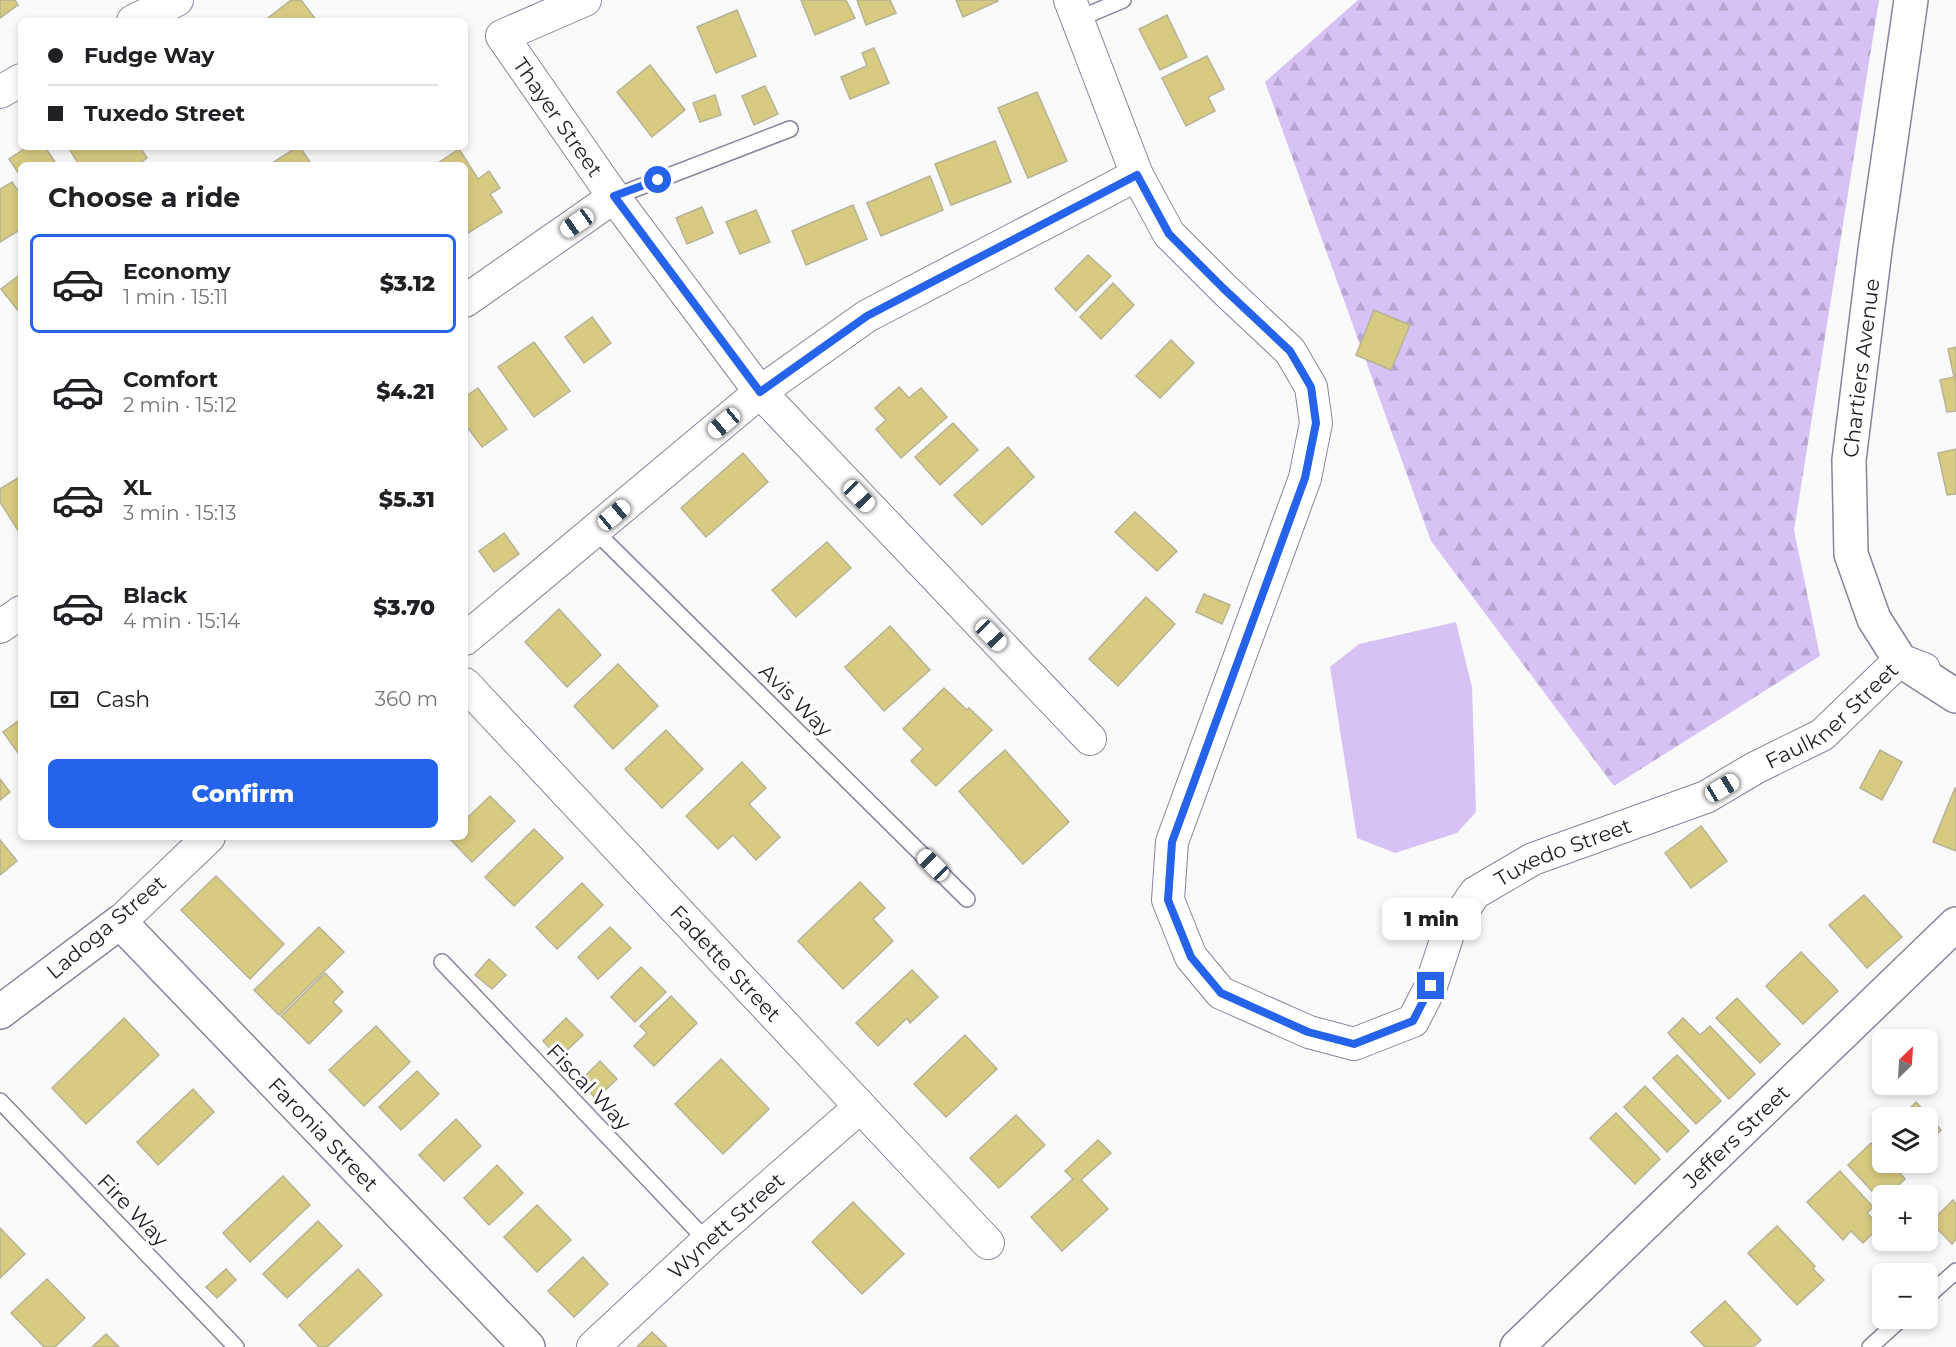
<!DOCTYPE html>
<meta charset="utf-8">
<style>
:root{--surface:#fff;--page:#f6f6f6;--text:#202124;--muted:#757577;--line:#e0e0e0;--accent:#2563eb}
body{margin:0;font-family:Montserrat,sans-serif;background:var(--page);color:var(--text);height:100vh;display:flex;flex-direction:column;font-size:22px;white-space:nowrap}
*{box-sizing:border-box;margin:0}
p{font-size:20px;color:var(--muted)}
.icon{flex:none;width:33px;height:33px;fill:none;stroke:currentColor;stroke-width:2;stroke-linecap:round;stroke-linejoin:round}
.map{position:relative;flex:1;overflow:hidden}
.side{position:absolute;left:18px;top:162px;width:450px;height:678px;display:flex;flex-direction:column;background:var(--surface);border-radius:9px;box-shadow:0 3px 9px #0003}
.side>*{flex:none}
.guide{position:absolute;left:18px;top:18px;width:450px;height:132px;border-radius:9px;box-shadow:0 3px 9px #0003;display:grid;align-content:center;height:132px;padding:0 30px;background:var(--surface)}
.needle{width:39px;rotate:25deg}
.fabs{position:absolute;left:1872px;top:1029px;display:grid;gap:12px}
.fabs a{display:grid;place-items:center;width:66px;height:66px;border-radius:9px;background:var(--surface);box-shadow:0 3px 9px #0003;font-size:30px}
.end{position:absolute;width:27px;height:27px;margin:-14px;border:8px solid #2563eb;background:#fff;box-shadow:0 0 0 3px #fff}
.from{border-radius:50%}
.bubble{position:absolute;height:42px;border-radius:9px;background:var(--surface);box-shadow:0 3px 9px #0003;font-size:20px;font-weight:800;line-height:42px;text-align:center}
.car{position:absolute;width:18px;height:36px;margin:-18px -9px;border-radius:8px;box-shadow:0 0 4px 2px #0007;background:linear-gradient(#fff 24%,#345 0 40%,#fff 0 76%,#345 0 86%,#fff 0)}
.guide b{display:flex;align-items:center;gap:21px;height:57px;font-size:22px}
.guide b+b{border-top:2px solid var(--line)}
.guide i{width:15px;height:15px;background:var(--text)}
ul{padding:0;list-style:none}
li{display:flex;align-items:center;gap:18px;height:99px;margin:0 12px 9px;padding:0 18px;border:3px solid transparent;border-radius:9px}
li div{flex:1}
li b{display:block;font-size:22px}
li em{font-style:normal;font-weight:800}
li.current{border-color:var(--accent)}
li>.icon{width:54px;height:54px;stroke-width:1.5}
h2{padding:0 30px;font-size:27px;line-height:72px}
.pay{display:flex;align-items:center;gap:15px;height:66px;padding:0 30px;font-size:22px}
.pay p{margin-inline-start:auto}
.cta{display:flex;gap:12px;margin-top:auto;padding:12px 30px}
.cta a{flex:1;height:69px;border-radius:9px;background:var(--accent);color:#fff;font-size:24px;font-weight:800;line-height:69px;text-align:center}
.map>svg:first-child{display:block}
.green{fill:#d6c2f5}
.forest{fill:url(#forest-firs)}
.building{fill:#d7cb82;stroke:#b7b396;stroke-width:1.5}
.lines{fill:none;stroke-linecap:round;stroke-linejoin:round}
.lane-casing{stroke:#8c829c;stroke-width:18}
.street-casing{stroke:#8c829c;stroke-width:34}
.secondary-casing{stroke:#8c829c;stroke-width:36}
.lane{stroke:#fff;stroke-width:15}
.street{stroke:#fff;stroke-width:32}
.secondary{stroke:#fff;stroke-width:33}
.route{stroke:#2563eb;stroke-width:8}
.labels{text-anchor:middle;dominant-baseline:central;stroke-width:6;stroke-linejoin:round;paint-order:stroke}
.street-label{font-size:21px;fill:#211d27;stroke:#fff}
</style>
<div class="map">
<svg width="1956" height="1347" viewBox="0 0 1956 1347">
<defs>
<pattern id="forest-firs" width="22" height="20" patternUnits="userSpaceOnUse" patternTransform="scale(1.5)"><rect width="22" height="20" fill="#d6c2f5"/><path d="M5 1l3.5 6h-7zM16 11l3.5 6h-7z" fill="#b7a6d2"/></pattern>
</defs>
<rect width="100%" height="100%" fill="#fafafa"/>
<polygon class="green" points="1456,622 1472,687 1476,812 1457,833 1395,853 1357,838 1330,667 1359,644"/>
<polygon class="forest" points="1358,0 1879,0 1794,530 1820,656 1614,786 1431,541 1265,82"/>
<g class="building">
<polygon points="0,0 15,0 18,5 0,18"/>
<polygon points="291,0 301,0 317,21 264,21"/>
<polygon points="801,0 846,0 855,18 815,35"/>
<polygon points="857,0 890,0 896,13 866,25"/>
<polygon points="956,0 997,0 998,1 963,17"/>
<polygon points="737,10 756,56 716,73 697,27"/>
<polygon points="1167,15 1187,57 1160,70 1139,29"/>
<polygon points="874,48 889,83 850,99 841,77 867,66 862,53"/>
<polygon points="1207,56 1224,89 1208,97 1215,111 1186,126 1162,78"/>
<polygon points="650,65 685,110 652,137 617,92"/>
<polygon points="765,86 778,114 754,125 742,96"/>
<polygon points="1037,92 1067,161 1028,178 998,108"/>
<polygon points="715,95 721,115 700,122 693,103"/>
<polygon points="995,141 1011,182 951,205 935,164"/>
<polygon points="27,147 45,147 57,165 21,165 21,177 9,159"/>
<polygon points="74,147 140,147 147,158 137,165 79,165 70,150"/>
<polygon points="297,147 300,147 312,165 269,165"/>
<polygon points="459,149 478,179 489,171 500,188 490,194 502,212 465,235 465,165 435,165"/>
<polygon points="930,176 943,210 881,236 867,203"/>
<polygon points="12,182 21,195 21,229 0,242 0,189"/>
<polygon points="853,205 867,239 806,265 792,231"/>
<polygon points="702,207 713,233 687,244 676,218"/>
<polygon points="756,210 770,242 740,254 726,222"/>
<polygon points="1088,255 1111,276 1076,311 1055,289"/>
<polygon points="21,274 21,313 20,313 1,289"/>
<polygon points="1113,283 1134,305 1101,339 1080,317"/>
<polygon points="1374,310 1410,325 1391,370 1356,355"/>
<polygon points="592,317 611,343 584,363 565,337"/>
<polygon points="1171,340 1194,363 1160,398 1136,376"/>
<polygon points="534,342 570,391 534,417 498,367"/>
<polygon points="1956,347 1956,411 1947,412 1940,380 1954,377 1948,349"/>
<polygon points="899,387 909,398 921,388 947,417 901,458 876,429 886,420 875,408"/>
<polygon points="478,388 507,429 482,447 465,424 465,397"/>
<polygon points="953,423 978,450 940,485 915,457"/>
<polygon points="1008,447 1034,477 982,525 954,495"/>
<polygon points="1956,449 1956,494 1947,495 1938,453"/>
<polygon points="743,453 768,482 706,537 681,508"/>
<polygon points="21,476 21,535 0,502 0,489"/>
<polygon points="1135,512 1177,551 1157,571 1115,532"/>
<polygon points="504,533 519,554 494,572 479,551"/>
<polygon points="827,542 851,568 796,617 772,590"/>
<polygon points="1204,594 1230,605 1222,624 1196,612"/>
<polygon points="1146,597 1175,624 1118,686 1089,659"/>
<polygon points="559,609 601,655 567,687 525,642"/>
<polygon points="890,626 930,670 884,711 845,667"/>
<polygon points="618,664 658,706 613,749 574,706"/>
<polygon points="944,688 967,710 969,708 992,730 936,786 911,761 923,749 903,729"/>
<polygon points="21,719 21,757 3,732"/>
<polygon points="666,730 703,769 662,808 625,769"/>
<polygon points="1005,750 1069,822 1023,864 959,791"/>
<polygon points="1880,750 1902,762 1882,800 1860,788"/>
<polygon points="742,762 766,788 749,804 780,837 756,860 733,835 718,849 686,816"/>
<polygon points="0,779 10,792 0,800"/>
<polygon points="1955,788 1956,788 1956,851 1933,842"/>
<polygon points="490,796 515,821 472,862 448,837 465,837 465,820"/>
<polygon points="1701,826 1727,861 1691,888 1665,853"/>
<polygon points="534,829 563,858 514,906 485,877"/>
<polygon points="0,840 17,861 0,875"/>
<polygon points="216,876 284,944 250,979 181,910"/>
<polygon points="860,882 885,908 873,919 893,941 843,989 798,941"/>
<polygon points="582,883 603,905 557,949 536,927"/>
<polygon points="1864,895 1902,937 1867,968 1829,925"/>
<polygon points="319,927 344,952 279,1015 254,990"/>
<polygon points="610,927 631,948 598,979 578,957"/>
<polygon points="1801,952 1838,991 1803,1024 1766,986"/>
<polygon points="489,959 506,975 492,989 475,975"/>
<polygon points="641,967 666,992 635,1022 611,997"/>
<polygon points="912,970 938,997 910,1023 907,1018 878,1046 856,1023"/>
<polygon points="325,973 343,992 333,1002 342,1011 309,1044 281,1016"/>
<polygon points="671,996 697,1023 654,1066 634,1046 647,1033 640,1026"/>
<polygon points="1737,998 1780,1044 1760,1063 1716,1018"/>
<polygon points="124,1018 159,1055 86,1124 52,1088"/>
<polygon points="566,1018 583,1035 559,1058 543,1041"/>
<polygon points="1683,1018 1700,1035 1710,1026 1755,1074 1729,1099 1668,1033"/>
<polygon points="376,1026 410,1062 364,1106 329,1070"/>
<polygon points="965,1035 997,1069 946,1117 914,1084"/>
<polygon points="1677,1055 1721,1101 1696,1124 1653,1078"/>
<polygon points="721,1059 769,1109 723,1154 675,1104"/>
<polygon points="600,1061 617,1079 596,1099 580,1081"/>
<polygon points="417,1071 439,1094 401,1130 379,1107"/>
<polygon points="1645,1086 1689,1131 1667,1152 1624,1107"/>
<polygon points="193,1089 214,1112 158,1165 137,1142"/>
<polygon points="1916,1102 1941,1130 1928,1143 1928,1118 1900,1118"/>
<polygon points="1616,1113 1660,1159 1635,1184 1590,1138"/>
<polygon points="1016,1115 1045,1145 999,1188 970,1158"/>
<polygon points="456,1119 481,1146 444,1181 419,1155"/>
<polygon points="1098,1140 1111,1153 1081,1180 1108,1209 1062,1251 1031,1217 1073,1179 1065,1171"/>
<polygon points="1871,1143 1882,1155 1882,1162 1890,1162 1905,1179 1887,1196 1882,1196 1881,1201 1848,1165"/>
<polygon points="497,1165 523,1193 489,1225 464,1198"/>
<polygon points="1840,1171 1873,1207 1867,1213 1880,1226 1863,1243 1851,1231 1843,1240 1807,1202"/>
<polygon points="283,1176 310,1205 250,1262 223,1233"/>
<polygon points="1953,1200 1956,1204 1956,1239 1952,1244 1931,1222"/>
<polygon points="853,1202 904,1254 862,1294 812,1242"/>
<polygon points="537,1205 571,1240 537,1272 504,1237"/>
<polygon points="318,1221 342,1246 287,1298 263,1274"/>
<polygon points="1777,1226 1815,1266 1813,1269 1824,1280 1797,1305 1748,1253"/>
<polygon points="0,1228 25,1254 0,1278"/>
<polygon points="583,1257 608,1284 574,1317 548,1291"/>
<polygon points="226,1269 236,1280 217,1298 206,1287"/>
<polygon points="358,1269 382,1295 327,1347 319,1347 299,1325"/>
<polygon points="47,1279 85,1318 55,1347 44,1347 11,1313"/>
<polygon points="1725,1301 1761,1340 1753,1347 1705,1347 1691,1332"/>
<polygon points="652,1332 667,1347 637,1347"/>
<polygon points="106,1334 119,1347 92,1347"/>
</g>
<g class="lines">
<defs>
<g id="lane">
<polyline points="1078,19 1123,0"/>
<polyline points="614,197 790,129"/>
<polyline points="595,531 967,899"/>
<polyline points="442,962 707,1241"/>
<polyline points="0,1101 236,1347"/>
<polyline points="1928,1296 1956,1271"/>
<polyline points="1870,1347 1902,1318"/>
</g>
<g id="street">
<path id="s1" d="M585,0L502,36L614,197L760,392L1090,739"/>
<path id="s2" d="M1070,0L1137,175L1169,234L1223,288L1290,351L1311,387L1316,423L1305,478L1172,842L1168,900L1191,957L1221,993L1309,1032L1354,1044L1413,1021L1431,986L1449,931L1475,893L1533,859L1706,797L1755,768L1822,735L1900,660L1924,669"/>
<polyline points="133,21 177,0"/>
<polyline points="0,92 21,80"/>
<polyline points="465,301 614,197"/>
<polyline points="0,627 21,612"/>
<polyline points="465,639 760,392 867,316 1137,175"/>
<path id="s3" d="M465,684L988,1243"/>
<polyline points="120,922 209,837"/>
<path id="s4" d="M593,1347L707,1241L860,1107"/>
</g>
<g id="secondary">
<polyline points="1911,0 1875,250 1849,460 1851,554 1874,619 1900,660 1956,696"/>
<path id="s5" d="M0,1012L120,922L528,1347"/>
<path id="s6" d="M1517,1347L1956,924"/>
</g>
</defs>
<use href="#lane" class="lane-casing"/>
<use href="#street" class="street-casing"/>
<use href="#secondary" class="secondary-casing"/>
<use href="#lane" class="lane"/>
<use href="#street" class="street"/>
<use href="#secondary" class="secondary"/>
</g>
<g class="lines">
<polyline class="route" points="658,180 614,196 760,392 867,316 1137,175 1169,234 1223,288 1290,351 1311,387 1316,423 1305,478 1172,842 1168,900 1191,957 1221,993 1308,1032 1354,1044 1413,1021 1431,986"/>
</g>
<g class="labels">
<g class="street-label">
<text stroke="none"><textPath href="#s1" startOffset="189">Thayer Street</textPath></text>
<text transform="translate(1861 368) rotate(-83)">Chartiers Avenue</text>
<text transform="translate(796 700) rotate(45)">Avis Way</text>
<text stroke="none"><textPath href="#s2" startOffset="1862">Faulkner Street</textPath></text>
<text stroke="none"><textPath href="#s2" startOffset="1558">Tuxedo Street</textPath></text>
<text transform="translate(106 927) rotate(-40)">Ladoga Street</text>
<text stroke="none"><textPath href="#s3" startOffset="382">Fadette Street</textPath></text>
<text transform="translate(589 1087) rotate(46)">Fiscal Way</text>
<text stroke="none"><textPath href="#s5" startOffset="444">Faronia Street</textPath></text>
<text stroke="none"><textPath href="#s6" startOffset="304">Jeffers Street</textPath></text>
<text transform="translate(133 1210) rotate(46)">Fire Way</text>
<text stroke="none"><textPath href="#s4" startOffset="180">Wynett Street</textPath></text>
</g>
</g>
</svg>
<div class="fabs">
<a><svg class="needle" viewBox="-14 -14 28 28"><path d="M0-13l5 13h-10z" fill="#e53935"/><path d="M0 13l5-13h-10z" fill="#757577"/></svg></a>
<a><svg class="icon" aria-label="layers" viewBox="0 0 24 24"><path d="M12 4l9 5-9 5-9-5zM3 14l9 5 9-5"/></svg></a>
<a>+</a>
<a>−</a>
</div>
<i class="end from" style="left:658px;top:180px"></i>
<i class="end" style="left:1431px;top:986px"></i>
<div class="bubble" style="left:1382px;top:898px;width:99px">1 min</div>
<i class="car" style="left:577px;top:223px;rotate:235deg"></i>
<i class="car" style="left:724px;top:423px;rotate:230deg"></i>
<i class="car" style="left:859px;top:496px;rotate:136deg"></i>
<i class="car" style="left:614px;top:515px;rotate:50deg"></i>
<i class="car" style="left:991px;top:635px;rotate:136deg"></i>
<i class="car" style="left:1722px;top:788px;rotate:59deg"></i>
<i class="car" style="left:933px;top:865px;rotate:315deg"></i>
<div class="guide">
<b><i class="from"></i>Fudge Way</b>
<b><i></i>Tuxedo Street</b>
</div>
<section class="side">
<h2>Choose a ride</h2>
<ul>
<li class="current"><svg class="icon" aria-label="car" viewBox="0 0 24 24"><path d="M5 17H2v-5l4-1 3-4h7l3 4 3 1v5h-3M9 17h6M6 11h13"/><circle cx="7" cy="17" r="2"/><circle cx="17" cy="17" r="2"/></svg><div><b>Economy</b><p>1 min · 15:11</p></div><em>$3.12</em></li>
<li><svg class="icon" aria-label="car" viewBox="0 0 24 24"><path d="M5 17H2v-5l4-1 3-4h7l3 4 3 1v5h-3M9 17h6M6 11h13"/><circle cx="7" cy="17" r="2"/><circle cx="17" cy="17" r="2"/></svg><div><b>Comfort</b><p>2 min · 15:12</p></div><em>$4.21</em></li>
<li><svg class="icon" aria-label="car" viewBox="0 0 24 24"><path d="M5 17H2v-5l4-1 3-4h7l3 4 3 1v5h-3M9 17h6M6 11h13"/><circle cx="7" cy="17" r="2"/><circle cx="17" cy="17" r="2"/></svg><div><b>XL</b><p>3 min · 15:13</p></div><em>$5.31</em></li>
<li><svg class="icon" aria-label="car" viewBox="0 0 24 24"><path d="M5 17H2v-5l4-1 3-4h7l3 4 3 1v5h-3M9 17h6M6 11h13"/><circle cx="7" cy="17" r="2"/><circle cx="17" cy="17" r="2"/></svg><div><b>Black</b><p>4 min · 15:14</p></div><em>$3.70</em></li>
</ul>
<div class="pay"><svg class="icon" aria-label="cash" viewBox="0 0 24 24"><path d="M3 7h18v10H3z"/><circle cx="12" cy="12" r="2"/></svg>Cash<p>360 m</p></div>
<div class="cta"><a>Confirm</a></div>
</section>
</div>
